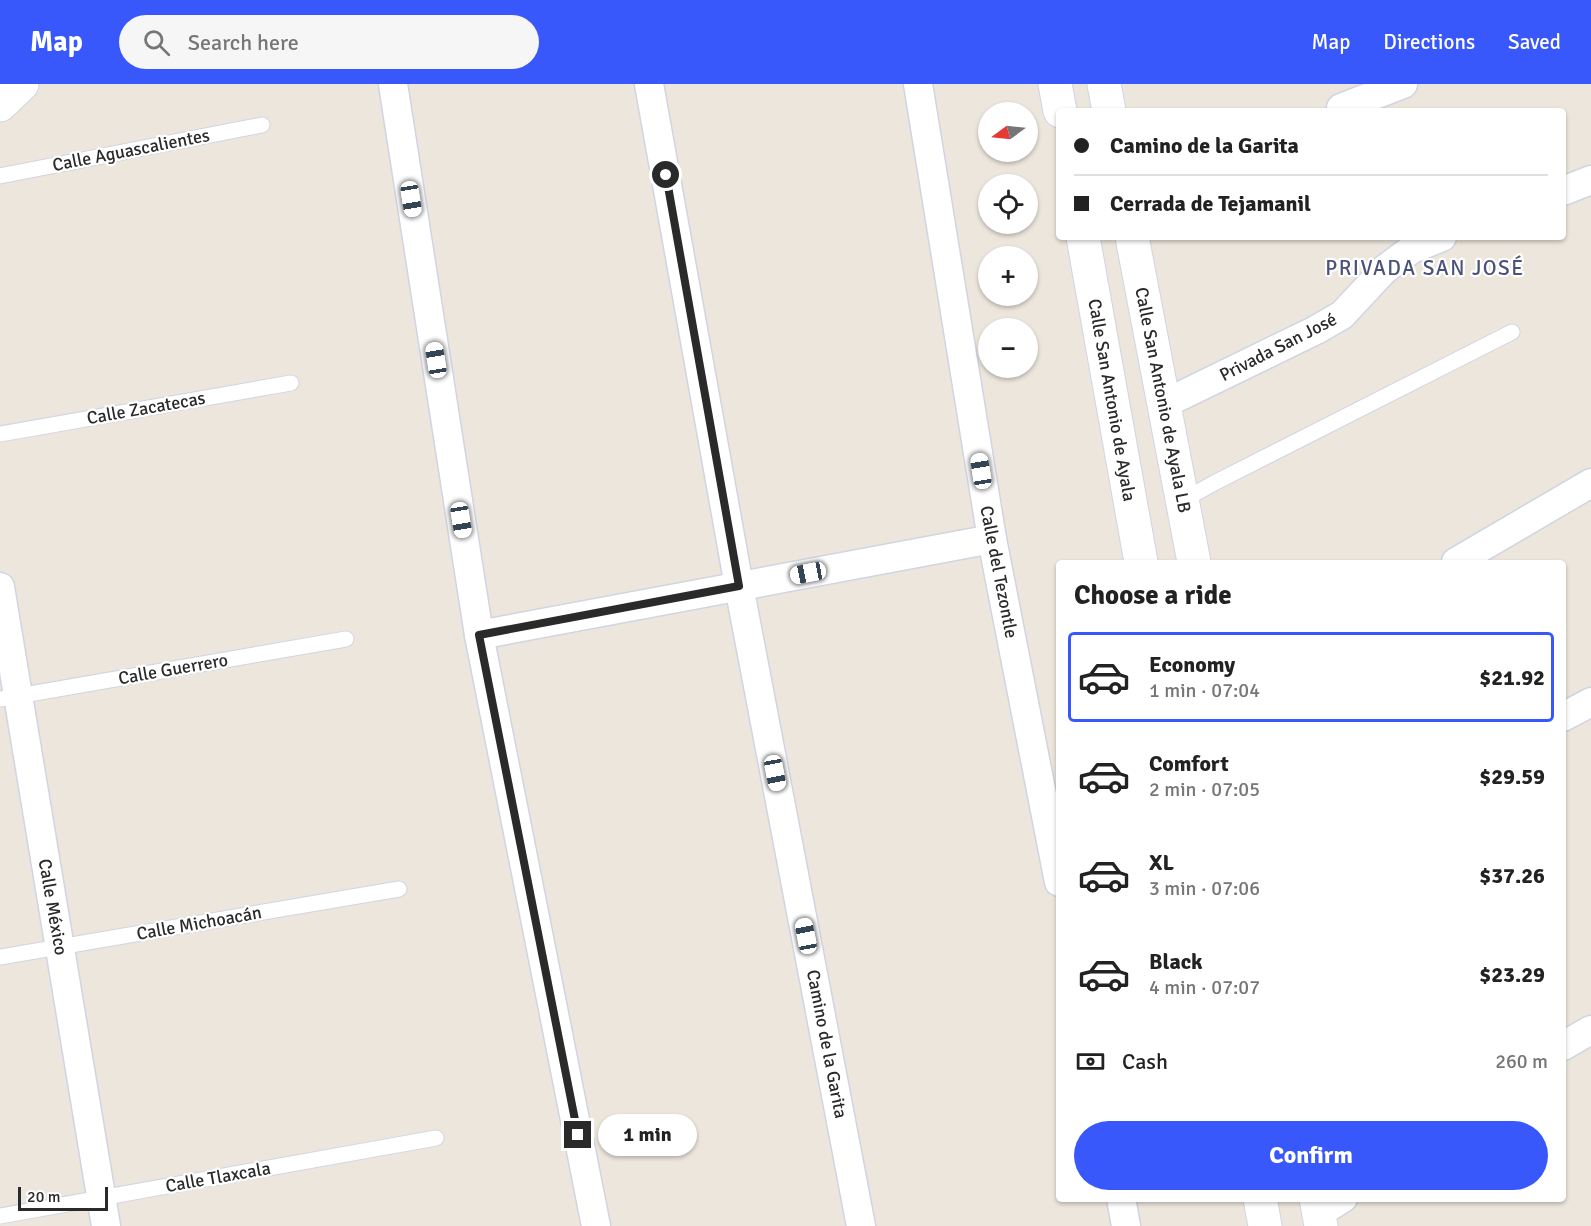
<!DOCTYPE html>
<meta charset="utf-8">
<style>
:root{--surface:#fff;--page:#f6f6f6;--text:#222;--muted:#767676;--line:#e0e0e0;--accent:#3958fc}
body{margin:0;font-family:Signika,sans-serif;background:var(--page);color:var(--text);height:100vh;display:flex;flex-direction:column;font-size:22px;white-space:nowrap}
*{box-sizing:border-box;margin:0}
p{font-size:20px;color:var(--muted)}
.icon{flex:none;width:33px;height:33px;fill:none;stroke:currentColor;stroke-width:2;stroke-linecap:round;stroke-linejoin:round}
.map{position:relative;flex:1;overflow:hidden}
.side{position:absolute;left:1056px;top:476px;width:510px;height:642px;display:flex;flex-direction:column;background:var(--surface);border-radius:6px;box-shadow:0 2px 4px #0004}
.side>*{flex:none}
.top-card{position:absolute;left:1056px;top:24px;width:510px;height:132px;border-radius:6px;box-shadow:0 2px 4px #0004;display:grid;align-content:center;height:132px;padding:0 18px;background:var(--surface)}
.needle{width:39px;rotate:255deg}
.fabs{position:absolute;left:978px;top:18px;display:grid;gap:12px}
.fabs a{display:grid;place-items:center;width:60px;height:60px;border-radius:50%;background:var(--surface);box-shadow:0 2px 4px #0004;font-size:30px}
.scale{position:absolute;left:18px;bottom:15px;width:90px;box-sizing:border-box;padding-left:6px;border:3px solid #2a2a2a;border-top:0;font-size:16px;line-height:21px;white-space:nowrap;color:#2a2a2a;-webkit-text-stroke:4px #fff;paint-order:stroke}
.end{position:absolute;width:27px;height:27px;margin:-14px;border:8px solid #2a2a2a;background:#fff;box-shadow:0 0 0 3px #fff}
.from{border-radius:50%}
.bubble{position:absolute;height:42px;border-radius:21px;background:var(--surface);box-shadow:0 2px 4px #0004;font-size:20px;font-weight:700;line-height:42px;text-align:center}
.car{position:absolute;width:18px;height:36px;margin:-18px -9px;border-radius:8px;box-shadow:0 0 4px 2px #0007;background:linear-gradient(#fff 24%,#345 0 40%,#fff 0 76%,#345 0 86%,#fff 0)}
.top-card b{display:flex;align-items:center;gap:21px;height:57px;font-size:22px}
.top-card b+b{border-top:2px solid var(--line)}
.top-card i{width:15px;height:15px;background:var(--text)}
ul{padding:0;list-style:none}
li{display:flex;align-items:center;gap:18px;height:90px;margin:0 12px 9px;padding:0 6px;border:3px solid transparent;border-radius:6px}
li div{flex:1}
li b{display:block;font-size:22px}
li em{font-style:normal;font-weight:700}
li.current{border-color:var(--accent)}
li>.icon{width:54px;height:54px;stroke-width:1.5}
h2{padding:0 18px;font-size:27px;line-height:72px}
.pay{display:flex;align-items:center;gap:15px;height:66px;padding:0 18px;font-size:22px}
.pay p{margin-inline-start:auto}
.cta{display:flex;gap:12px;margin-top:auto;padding:12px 18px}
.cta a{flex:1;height:69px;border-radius:36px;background:var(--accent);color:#fff;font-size:24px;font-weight:700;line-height:69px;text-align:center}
header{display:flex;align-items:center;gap:36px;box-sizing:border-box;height:84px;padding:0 30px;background:var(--accent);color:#fff}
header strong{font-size:28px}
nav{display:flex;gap:33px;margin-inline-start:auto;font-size:21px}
.search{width:420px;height:54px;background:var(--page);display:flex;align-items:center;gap:15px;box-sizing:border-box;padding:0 21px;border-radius:33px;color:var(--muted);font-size:22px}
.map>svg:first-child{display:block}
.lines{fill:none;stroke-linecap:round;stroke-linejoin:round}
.service-casing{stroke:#d1d4e3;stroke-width:17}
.minor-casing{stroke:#d1d4e3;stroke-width:31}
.tertiary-casing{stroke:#d1d4e3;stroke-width:35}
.secondary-casing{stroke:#d1d4e3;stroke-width:35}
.service{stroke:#fff;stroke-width:15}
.minor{stroke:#fff;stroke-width:28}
.tertiary{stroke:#fff;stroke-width:33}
.secondary{stroke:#fff;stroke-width:33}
.route{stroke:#2a2a2a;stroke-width:8}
.labels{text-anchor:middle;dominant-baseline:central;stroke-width:4.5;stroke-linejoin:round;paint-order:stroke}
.street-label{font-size:18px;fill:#2a2a2a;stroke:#fff}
.quarter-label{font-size:21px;letter-spacing:1.5px;fill:#4a517b;stroke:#fff}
</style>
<header>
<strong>Map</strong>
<div class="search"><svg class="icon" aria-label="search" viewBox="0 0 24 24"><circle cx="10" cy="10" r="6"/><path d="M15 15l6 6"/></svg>Search here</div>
<nav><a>Map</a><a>Directions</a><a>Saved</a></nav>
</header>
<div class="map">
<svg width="1591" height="1142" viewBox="0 0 1591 1142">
<rect width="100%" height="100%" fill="#ece6dc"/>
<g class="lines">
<defs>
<g id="service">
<polyline points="0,92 262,41"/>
<polyline points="0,350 291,299"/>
<polyline points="1182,417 1214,399 1512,248"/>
<polyline points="0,615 346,555"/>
<polyline points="0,873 399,805"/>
<polyline points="0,1132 436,1054"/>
</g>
<g id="minor">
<polyline points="393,0 479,551 596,1142"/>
<polyline points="649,0 739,502 861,1142"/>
<polyline points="918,0 992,455 1059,798"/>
<polyline points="1341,24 1403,0"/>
<polyline points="1563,107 1591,96"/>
<polyline points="1164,320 1316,246 1342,231 1385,185 1412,165 1442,153"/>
<polyline points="1456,478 1591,399"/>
<polyline points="0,503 106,1142"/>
<polyline points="479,551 992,455"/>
<polyline points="1563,633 1591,618"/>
<polyline points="1563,962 1591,946"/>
<polyline points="1121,1114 1126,1142"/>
<polyline points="1318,1130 1343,1114"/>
</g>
<g id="tertiary">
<polyline points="1055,0 1060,27"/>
<polyline points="1104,0 1109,27"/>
<polyline points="1083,153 1141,478"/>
<polyline points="1132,153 1194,478"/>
<polyline points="1260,1114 1265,1142"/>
<polyline points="1316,1114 1321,1142"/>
</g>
<polyline id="secondary" points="0,21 22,0"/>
</defs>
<use href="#service" class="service-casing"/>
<use href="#minor" class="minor-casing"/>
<use href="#tertiary" class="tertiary-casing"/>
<use href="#secondary" class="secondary-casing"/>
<use href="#service" class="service"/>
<use href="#minor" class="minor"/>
<use href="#tertiary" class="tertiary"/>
<use href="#secondary" class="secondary"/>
</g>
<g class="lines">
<polyline class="route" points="578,1051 479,551 739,502 666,91"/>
</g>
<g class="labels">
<g class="street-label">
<text transform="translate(131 66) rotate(-11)">Calle Aguascalientes</text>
<text transform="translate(1278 263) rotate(-27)">Privada San José</text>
<text transform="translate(1112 316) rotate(80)">Calle San Antonio de Ayala</text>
<text transform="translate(1163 316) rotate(79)">Calle San Antonio de Ayala LB</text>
<text transform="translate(146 324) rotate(-10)">Calle Zacatecas</text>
<text transform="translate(999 488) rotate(79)">Calle del Tezontle</text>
<text transform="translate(173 585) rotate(-10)">Calle Guerrero</text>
<text transform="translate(53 823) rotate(80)">Calle México</text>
<text transform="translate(199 839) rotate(-10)">Calle Michoacán</text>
<text transform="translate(827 960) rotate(79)">Camino de la Garita</text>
<text transform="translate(218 1093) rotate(-10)">Calle Tlaxcala</text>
</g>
<g class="quarter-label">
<text x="1425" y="184">PRIVADA SAN JOSÉ</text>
</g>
</g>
</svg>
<div class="fabs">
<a><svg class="needle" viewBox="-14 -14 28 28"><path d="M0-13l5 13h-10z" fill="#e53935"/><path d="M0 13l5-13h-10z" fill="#767676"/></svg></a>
<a><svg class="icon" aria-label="locate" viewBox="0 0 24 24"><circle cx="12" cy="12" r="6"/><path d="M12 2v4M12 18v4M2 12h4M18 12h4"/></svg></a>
<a>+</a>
<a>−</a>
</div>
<div class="scale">20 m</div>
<i class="end from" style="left:666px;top:91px"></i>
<i class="end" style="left:578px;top:1051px"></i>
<div class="bubble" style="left:598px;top:1030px;width:99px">1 min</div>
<i class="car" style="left:411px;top:115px;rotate:171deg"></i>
<i class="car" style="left:436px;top:276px;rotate:351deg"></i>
<i class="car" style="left:981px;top:387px;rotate:351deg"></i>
<i class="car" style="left:461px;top:436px;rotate:171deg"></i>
<i class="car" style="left:808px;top:489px;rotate:259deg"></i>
<i class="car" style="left:775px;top:689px;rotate:169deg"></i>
<i class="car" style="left:806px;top:852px;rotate:349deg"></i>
<div class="top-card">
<b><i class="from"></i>Camino de la Garita</b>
<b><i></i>Cerrada de Tejamanil</b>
</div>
<section class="side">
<h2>Choose a ride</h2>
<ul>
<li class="current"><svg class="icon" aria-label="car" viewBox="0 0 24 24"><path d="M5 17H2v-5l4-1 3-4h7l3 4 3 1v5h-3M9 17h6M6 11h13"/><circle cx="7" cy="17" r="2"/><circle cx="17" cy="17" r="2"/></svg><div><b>Economy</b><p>1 min · 07:04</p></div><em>$21.92</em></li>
<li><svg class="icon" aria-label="car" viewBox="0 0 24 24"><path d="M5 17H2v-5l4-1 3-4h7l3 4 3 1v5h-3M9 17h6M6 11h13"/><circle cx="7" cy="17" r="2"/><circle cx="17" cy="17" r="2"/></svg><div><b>Comfort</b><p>2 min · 07:05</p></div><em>$29.59</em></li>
<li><svg class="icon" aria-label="car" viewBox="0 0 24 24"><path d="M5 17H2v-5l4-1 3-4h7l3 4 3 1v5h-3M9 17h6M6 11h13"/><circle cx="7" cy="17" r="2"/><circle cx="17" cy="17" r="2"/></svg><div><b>XL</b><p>3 min · 07:06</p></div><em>$37.26</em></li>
<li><svg class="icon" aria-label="car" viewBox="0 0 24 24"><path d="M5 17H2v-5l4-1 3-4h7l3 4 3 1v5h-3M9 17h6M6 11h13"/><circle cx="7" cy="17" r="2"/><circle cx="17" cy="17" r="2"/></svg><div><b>Black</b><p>4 min · 07:07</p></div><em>$23.29</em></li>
</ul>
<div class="pay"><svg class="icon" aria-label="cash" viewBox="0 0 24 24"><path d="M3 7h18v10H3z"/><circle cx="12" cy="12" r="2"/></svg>Cash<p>260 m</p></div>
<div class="cta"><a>Confirm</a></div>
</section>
</div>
